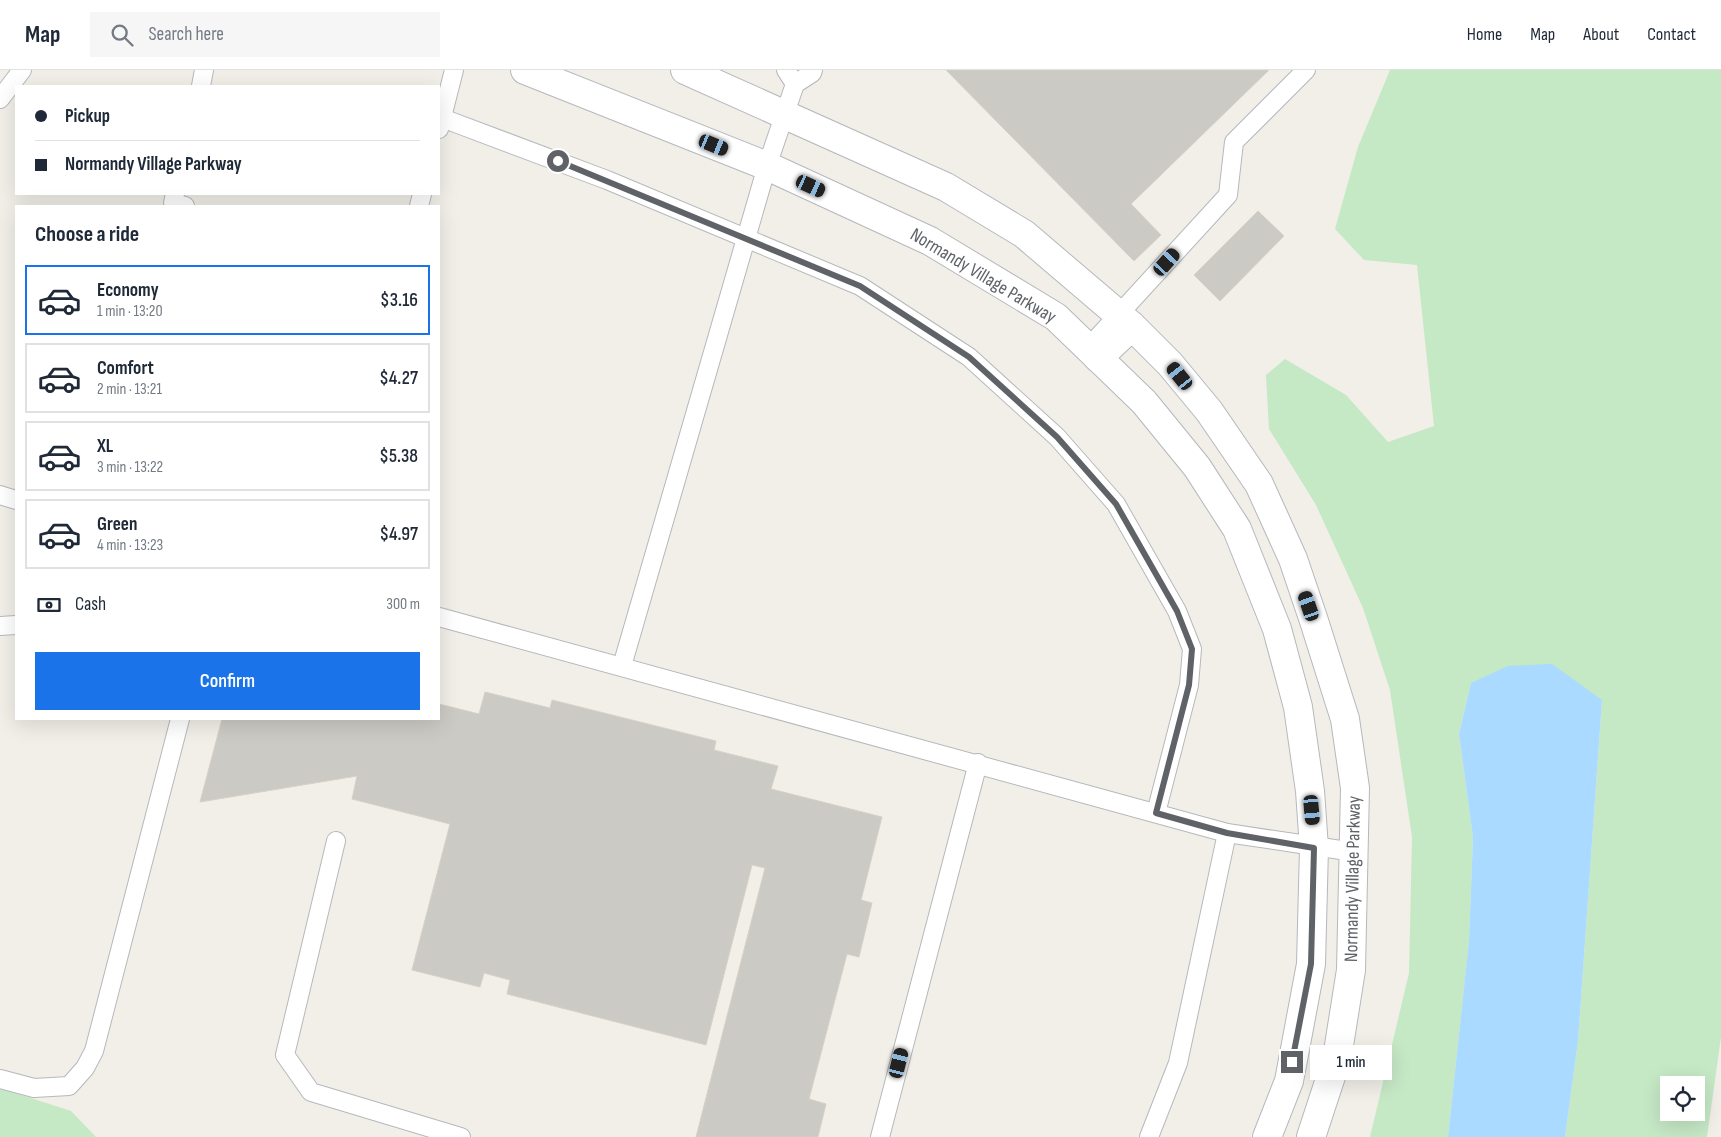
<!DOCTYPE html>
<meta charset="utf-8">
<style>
:root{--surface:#fff;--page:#f6f6f7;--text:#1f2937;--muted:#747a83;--line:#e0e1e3;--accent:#1a73e8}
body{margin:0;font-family:"Sofia Sans Condensed",sans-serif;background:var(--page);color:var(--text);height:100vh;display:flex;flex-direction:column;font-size:19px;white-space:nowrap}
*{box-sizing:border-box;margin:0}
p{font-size:16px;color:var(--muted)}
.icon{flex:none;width:28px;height:28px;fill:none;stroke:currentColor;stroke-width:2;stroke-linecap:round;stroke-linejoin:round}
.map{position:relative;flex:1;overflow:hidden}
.drawer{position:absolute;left:15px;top:135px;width:425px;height:515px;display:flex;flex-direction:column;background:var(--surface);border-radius:0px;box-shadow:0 5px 20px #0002}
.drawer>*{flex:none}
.guide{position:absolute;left:15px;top:15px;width:425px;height:110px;border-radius:0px;box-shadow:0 5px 20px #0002;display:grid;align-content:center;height:110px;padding:0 20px;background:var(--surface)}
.tools{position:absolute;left:1660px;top:1006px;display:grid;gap:10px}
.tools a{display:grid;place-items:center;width:45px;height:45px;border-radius:0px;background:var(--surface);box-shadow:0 5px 20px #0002;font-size:25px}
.end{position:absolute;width:22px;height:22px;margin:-11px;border:6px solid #5f6368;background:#fff;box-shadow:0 0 0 2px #fff}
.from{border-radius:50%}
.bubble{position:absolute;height:35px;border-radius:0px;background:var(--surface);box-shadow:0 5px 20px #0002;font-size:16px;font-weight:600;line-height:35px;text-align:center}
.car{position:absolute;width:15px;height:30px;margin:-15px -8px;border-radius:6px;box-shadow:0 0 4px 1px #0007;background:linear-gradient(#222 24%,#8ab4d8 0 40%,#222 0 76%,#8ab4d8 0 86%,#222 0)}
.guide b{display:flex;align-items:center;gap:18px;height:48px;font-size:19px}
.guide b+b{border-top:1px solid var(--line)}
.guide i{width:12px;height:12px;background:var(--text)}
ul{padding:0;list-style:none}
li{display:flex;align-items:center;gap:15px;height:70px;margin:0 10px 8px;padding:0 10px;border:2px solid var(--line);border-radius:0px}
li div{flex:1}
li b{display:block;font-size:19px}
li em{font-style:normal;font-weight:600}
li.current{border-color:var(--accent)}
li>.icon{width:45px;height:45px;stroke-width:1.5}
h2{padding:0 20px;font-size:22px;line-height:60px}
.pay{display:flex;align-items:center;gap:12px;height:55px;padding:0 20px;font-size:19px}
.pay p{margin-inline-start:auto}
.primary-button{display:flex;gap:10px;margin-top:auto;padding:10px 20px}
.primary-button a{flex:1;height:58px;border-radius:0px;background:var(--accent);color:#fff;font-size:20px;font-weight:600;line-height:58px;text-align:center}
header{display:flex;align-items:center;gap:30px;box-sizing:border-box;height:70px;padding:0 25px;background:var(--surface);border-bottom:1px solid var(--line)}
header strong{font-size:24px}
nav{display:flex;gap:28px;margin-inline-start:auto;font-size:18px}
.search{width:350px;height:45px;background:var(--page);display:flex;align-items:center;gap:12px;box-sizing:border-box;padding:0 18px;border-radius:0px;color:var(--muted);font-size:19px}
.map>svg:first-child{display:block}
.green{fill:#c5e8c5;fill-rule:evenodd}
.water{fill:#aadaff}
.building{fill:#cccac5;stroke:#d6d1c6}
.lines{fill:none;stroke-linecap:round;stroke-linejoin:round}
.lane-casing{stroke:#b5b8bc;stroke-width:20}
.street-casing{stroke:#b5b8bc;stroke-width:30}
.lane{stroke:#fff;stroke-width:18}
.street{stroke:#fff;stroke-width:28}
.route{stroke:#5f6368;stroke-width:6}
.labels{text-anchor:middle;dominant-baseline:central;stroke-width:4;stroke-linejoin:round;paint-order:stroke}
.street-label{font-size:19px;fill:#5f6368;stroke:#fff}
</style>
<header>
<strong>Map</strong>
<div class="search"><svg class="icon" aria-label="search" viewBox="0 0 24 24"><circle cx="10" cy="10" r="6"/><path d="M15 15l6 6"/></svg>Search here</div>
<nav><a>Home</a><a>Map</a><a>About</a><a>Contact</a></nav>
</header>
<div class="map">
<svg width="1721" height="1067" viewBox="0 0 1721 1067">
<rect width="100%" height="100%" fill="#f1efe8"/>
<g class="green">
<path d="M1390,0H1721V967L1707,1067H1565L1578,971L1602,630L1471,613L1459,664L1473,767L1469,872L1448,1067H1370L1409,903L1412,767L1390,620L1363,538L1316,435L1269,359L1266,305L1285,289L1346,325L1388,372L1434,356L1417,195L1364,190L1335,159L1358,77ZM1669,1015H1696V1042H1669Z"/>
<polygon points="0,1018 71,1041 96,1067 0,1067"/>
</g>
<polygon class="water" points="1552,594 1602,630 1578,971 1565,1067 1448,1067 1469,871 1473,767 1459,664 1471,613 1508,596"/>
<g class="building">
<polygon points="946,0 1269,0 1131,134 1161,165 1134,191"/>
<polygon points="1258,141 1284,166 1220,231 1194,205"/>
<polygon points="485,622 550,638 552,630 716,671 714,680 778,696 771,719 882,747 861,830 872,833 859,887 847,884 809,1029 826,1034 818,1067 696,1067 765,798 752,795 706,975 507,924 510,910 484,903 480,917 412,900 450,754 352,729 357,706 200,732 222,649 439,649 439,634 479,644"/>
</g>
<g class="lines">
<defs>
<g id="lane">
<polyline points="786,0 795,14"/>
<polyline points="201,16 204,0"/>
<polyline points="0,29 22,0"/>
<polyline points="442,48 607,110 860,216 969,287 1057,367 1116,434 1177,541 1192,579 1189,615 1156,743"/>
<polyline points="439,59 454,0"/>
<polyline points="175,124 173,133 185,136"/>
<polyline points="419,136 422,124"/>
<polyline points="1088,278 1228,125 1234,72 1306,0"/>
<polyline points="0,425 16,430"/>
<polyline points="439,547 1227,763 1354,782"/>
<polyline points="0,556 16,555"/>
<polyline points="622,596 767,96 795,14 812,3 813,0"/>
<polyline points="336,771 285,985 311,1022 461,1067"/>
<polyline points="0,1009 34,1018 69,1016 85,998 94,981 180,649"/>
<polyline points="880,1067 978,693"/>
<polyline points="1149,1067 1178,993 1227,763"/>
</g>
<g id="street">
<polyline points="525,0 767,96 930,171 1056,247 1144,332 1197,397 1237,459 1277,559 1298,637 1310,721 1314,778 1311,894 1289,1011 1267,1067"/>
<polyline points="685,0 946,117 1024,164 1132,256 1170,294 1209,341 1259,414 1293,489 1314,551 1345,649 1355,718 1351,900 1337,988 1311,1067"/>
<polyline points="1098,288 1132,256"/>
</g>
</defs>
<use href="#lane" class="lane-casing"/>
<use href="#street" class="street-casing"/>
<use href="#lane" class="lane"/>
<use href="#street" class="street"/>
</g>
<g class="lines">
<polyline class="route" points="558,91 860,216 969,287 1057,367 1116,434 1177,541 1192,579 1189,615 1156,743 1227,763 1314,778 1311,894 1292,992"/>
</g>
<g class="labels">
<g class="street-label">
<text transform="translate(983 206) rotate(31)">Normandy Village Parkway</text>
<text transform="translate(1353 809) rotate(-89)">Normandy Village Parkway</text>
</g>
</g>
</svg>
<div class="tools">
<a><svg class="icon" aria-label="locate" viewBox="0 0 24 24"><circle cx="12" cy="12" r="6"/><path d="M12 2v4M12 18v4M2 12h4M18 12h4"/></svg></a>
</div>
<i class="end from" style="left:558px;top:91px"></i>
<i class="end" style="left:1292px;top:992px"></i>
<div class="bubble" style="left:1310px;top:975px;width:82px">1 min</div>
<i class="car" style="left:714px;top:75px;rotate:112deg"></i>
<i class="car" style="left:811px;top:116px;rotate:115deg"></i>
<i class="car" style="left:1167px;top:192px;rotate:42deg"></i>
<i class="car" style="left:1180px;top:306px;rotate:321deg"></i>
<i class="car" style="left:1309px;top:536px;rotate:341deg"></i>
<i class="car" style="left:1312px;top:740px;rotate:175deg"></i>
<i class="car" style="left:899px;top:993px;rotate:14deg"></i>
<div class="guide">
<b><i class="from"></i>Pickup</b>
<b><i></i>Normandy Village Parkway</b>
</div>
<section class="drawer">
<h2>Choose a ride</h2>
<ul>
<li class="current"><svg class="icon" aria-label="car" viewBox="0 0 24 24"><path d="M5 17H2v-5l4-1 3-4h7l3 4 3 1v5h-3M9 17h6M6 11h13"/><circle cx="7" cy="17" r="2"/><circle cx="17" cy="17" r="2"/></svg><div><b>Economy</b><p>1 min · 13:20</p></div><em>$3.16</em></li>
<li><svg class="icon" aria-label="car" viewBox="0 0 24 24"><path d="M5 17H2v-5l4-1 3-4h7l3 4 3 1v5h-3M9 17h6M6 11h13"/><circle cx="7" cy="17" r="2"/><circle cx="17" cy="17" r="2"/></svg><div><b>Comfort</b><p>2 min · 13:21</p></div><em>$4.27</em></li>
<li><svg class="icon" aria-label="car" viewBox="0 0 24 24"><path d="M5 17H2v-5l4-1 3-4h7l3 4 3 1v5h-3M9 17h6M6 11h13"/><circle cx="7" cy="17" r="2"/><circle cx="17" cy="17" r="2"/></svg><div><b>XL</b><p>3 min · 13:22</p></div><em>$5.38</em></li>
<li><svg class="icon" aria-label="car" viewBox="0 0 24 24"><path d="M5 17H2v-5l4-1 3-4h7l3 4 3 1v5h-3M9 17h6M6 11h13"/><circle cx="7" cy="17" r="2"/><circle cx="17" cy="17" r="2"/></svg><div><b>Green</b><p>4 min · 13:23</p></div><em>$4.97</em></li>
</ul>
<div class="pay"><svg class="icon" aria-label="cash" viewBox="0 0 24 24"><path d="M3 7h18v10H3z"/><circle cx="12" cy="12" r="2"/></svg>Cash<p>300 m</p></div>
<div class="primary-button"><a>Confirm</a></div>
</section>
</div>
